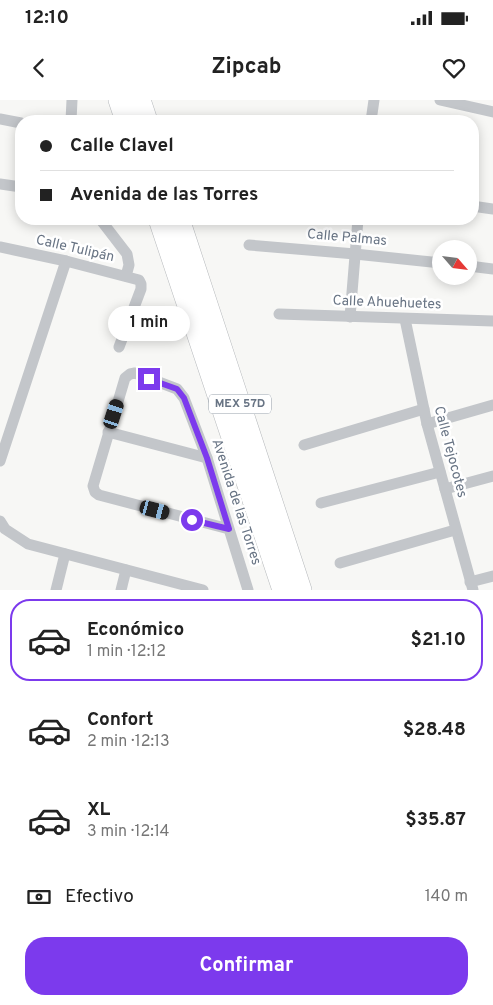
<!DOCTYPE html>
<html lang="es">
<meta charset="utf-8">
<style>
:root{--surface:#fff;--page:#f6f6f6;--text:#222;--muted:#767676;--line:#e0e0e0;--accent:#7c3aed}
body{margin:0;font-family:Overpass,sans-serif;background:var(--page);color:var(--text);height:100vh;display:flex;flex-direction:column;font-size:19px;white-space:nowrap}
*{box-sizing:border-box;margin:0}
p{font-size:16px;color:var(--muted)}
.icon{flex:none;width:28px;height:28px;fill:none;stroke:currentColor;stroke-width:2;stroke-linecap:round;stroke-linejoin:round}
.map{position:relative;height:490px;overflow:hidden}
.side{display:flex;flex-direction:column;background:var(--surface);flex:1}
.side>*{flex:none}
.banner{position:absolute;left:15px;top:15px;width:464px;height:110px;border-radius:20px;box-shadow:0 2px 12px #0003;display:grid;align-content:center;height:110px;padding:0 25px;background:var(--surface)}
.needle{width:32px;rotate:118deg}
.tools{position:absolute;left:432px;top:140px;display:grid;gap:10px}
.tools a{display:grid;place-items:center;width:45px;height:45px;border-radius:50%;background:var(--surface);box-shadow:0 2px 12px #0003;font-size:25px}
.end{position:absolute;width:22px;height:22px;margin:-11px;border:6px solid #7c3aed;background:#fff;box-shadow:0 0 0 2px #fff}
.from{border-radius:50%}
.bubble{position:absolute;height:35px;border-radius:18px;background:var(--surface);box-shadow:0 2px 12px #0003;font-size:16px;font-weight:700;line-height:35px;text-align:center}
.car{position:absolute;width:15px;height:30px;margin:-15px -8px;border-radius:6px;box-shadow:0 0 4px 1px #0007;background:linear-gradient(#222 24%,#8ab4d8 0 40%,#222 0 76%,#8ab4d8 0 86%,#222 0)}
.banner b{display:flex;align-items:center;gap:18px;height:48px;font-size:19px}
.banner b+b{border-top:1px solid var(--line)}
.banner i{width:12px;height:12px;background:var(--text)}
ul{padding:9px 0 0;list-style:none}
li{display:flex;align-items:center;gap:15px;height:82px;margin:0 10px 8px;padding:0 15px;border:2px solid transparent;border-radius:20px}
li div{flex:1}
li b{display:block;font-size:19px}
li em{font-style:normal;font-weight:700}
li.on{border-color:var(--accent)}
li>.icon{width:45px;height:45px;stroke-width:1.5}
.pay{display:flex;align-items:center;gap:12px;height:55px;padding:0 25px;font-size:19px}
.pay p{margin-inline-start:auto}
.primary-button{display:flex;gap:10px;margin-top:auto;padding:10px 25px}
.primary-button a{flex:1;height:58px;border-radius:20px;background:var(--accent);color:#fff;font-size:20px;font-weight:700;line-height:58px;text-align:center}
.status{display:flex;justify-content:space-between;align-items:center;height:35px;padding:0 25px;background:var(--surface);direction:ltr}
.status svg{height:14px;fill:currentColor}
header{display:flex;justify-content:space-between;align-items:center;height:65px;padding:0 25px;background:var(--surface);font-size:22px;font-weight:700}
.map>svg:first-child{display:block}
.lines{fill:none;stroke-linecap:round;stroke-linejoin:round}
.highway-casing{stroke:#b6b9bc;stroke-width:22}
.street{stroke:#c3c6ca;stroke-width:11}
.highway{stroke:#fff;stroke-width:21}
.route{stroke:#7c3aed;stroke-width:6}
.labels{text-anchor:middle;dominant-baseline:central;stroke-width:5;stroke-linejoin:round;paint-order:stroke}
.shield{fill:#fff;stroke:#959ea9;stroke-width:1}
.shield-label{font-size:12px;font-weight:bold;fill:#687484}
.street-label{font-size:14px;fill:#687484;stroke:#fff}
</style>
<div class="status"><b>12:10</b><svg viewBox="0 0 49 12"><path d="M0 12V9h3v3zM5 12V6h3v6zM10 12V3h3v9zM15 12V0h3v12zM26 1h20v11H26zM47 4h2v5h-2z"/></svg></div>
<header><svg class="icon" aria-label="back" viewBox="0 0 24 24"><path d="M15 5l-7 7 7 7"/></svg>Zipcab<svg class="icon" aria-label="heart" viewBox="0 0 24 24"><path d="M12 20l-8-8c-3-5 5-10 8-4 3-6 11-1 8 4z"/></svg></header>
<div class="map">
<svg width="493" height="490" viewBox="0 0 493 490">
<rect width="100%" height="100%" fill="#f7f7f5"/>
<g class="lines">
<defs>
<g id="highway">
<polyline points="119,0 126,21"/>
<polyline points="140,0 147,21"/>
<polyline points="159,119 283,490"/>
<polyline points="179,119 301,490"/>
</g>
</defs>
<use href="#highway" class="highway-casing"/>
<g class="street">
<polyline points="440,0 493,12"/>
<polyline points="0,19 21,23"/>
<polyline points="71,21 72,0"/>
<polyline points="371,21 374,0"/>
<polyline points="0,84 21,87"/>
<polyline points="472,106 493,109"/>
<polyline points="100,119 127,154 129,165 126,176"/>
<polyline points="249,145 355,154 441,163"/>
<polyline points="0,147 66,161 139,180 141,184 141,189 119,247"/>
<polyline points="469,166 493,169"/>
<polyline points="279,214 493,221"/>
<polyline points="350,217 358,119"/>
<polyline points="405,219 427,324 473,490"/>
<polyline points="427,324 493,305"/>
<polyline points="108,332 207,358"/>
<polyline points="304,345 424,309"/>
<polyline points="0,361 66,161"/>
<polyline points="445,389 493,376"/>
<polyline points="321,403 440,372"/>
<polyline points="0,421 5,429 28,444 203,490"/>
<polyline points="229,429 99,395 95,392 93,386 125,278 130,274 135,273 177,289 184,298 207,358 248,490"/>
<polyline points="340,463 455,430"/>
<polyline points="470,482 493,476"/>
<polyline points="56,490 65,454"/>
<polyline points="121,490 126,470"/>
</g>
<use href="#highway" class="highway"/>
</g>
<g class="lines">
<polyline class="route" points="149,279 177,289 184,298 207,358 229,429 192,420"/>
</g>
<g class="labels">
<rect class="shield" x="209" y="294.5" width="62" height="19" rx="4"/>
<g class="shield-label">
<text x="240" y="304">MEX 57D</text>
</g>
<g class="street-label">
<text transform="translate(347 138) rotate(5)">Calle Palmas</text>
<text transform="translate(75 149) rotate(13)">Calle Tulipán</text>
<text transform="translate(387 203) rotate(2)">Calle Ahuehuetes</text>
<text transform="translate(450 352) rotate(75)">Calle Tejocotes</text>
<text transform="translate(236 402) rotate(72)">Avenida de las Torres</text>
</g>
</g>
</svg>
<div class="tools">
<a><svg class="needle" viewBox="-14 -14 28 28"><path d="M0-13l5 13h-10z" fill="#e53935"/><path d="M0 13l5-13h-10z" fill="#767676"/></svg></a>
</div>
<i class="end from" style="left:192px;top:420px"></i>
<i class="end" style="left:149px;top:279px"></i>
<div class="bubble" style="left:108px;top:206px;width:82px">1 min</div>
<i class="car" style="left:114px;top:314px;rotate:18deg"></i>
<i class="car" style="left:155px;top:410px;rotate:105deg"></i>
<div class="banner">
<b><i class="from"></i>Calle Clavel</b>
<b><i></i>Avenida de las Torres</b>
</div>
</div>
<section class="side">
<ul>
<li class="on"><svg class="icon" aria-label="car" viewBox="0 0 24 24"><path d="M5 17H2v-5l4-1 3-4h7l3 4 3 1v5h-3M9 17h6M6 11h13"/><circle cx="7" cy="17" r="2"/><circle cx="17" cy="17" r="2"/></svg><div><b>Económico</b><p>1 min · 12:12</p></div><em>$21.10</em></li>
<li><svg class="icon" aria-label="car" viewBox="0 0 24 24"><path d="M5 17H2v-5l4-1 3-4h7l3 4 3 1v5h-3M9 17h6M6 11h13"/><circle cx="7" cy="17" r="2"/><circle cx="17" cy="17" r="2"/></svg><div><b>Confort</b><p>2 min · 12:13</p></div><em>$28.48</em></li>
<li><svg class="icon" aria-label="car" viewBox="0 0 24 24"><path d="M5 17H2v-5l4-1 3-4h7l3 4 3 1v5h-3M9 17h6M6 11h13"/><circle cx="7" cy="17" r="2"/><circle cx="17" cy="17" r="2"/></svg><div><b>XL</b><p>3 min · 12:14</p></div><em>$35.87</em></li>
</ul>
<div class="pay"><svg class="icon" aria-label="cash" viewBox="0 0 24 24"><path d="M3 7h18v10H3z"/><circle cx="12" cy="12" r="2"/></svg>Efectivo<p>140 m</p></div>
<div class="primary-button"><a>Confirmar</a></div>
</section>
